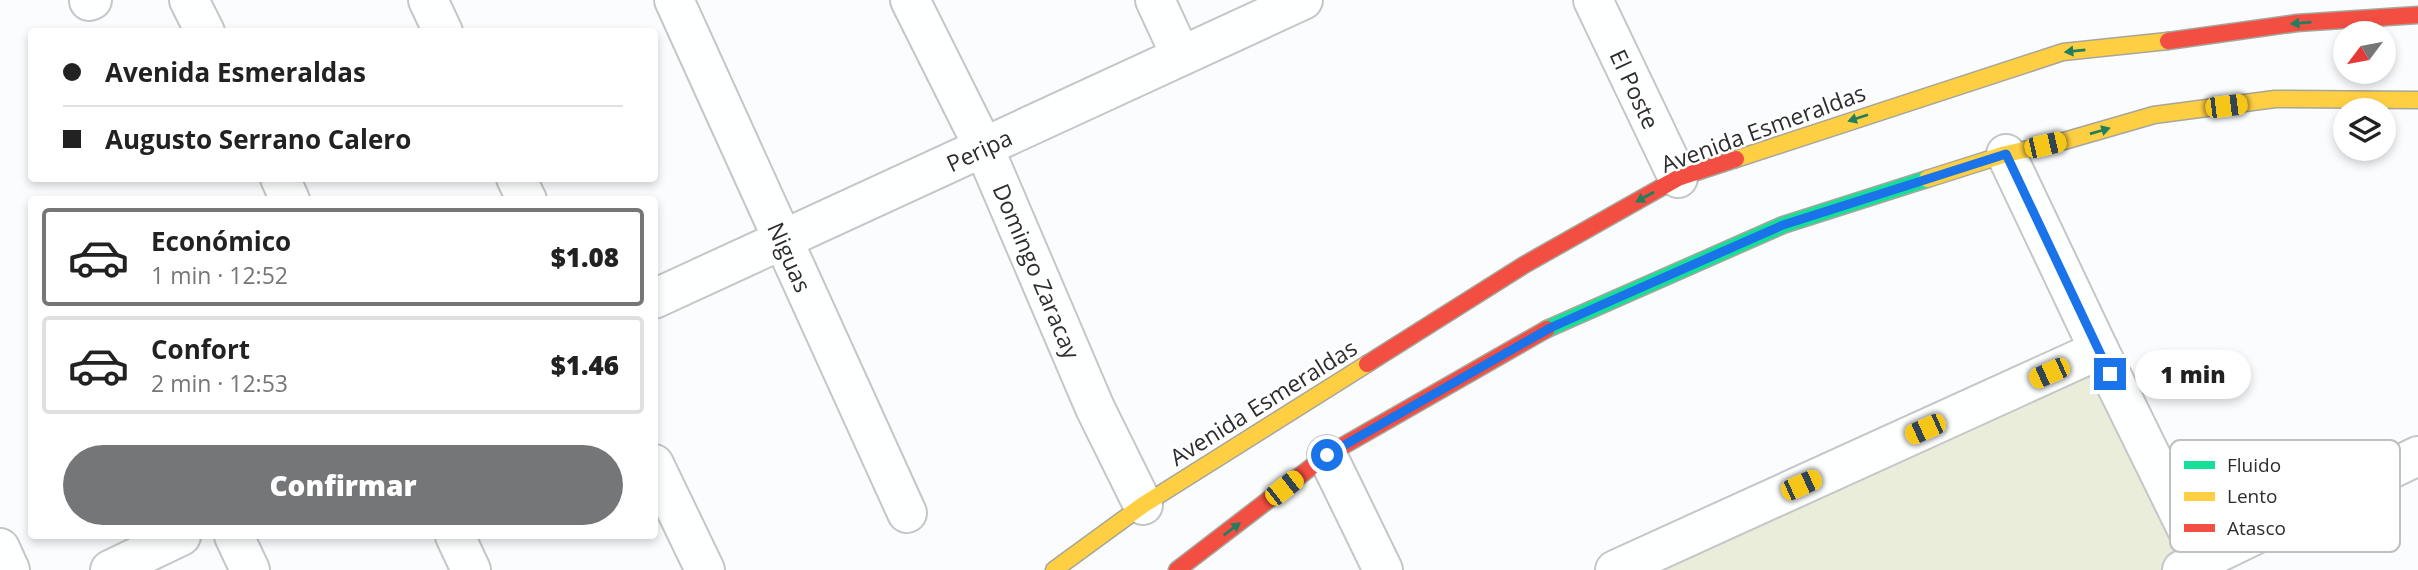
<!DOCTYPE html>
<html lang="es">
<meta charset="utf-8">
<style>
:root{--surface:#fff;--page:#f6f6f6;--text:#222;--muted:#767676;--line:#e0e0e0;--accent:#747678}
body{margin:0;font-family:"Open Sans",sans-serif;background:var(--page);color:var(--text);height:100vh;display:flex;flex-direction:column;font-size:26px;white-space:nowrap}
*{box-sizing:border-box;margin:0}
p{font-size:23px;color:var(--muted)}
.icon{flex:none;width:38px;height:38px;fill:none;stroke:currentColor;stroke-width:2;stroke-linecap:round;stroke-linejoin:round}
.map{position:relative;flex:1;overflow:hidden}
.panel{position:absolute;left:28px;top:196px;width:630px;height:343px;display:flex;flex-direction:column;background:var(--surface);border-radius:7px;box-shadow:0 4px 10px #0003}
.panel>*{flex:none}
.banner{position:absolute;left:28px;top:28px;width:630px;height:154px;border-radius:7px;box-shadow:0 4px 10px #0003;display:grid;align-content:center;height:154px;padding:0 35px;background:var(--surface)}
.needle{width:46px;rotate:238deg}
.tools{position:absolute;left:2333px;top:21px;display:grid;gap:14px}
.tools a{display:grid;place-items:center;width:63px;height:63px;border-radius:50%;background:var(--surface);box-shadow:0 4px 10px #0003;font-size:35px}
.end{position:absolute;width:32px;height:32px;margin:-16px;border:9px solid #1a73e8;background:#fff;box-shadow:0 0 0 4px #fff}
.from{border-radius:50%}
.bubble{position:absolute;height:49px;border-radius:24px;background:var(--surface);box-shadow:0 4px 10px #0003;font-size:23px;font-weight:800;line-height:49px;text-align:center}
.car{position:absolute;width:21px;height:42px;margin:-21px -10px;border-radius:9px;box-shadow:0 0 5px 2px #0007;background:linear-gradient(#f5c518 24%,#345 0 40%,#f5c518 0 76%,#345 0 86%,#f5c518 0)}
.banner b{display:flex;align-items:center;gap:24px;height:66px;font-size:26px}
.banner b+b{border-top:2px solid var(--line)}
.banner i{width:18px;height:18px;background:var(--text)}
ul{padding:12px 0 0;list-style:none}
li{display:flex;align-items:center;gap:21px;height:98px;margin:0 14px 10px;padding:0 21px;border:4px solid var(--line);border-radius:7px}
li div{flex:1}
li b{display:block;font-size:26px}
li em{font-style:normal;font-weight:800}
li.current{border-color:var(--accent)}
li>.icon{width:63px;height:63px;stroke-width:1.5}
.primary-button{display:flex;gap:14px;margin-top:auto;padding:14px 35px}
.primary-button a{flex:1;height:80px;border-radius:42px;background:var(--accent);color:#fff;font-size:28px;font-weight:800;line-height:80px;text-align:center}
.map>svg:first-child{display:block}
.green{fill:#e9edd9}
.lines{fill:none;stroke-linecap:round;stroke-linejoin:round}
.street-casing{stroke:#c5c6c8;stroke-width:42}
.fast-casing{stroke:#a6a69b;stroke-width:19}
.slow-casing{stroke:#a6a69b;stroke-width:19}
.jam-casing{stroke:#a6a69b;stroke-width:19}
.street{stroke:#feffff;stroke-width:38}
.fast{stroke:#16e098;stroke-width:16}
.slow{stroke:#ffcf43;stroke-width:16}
.jam{stroke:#f24e42;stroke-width:16}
.oneway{fill:#227e5f}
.route{stroke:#1a73e8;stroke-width:9}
.labels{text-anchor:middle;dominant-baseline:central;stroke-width:5;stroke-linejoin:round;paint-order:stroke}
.street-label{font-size:23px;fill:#2c2e30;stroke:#fff}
.key{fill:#fff;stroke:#c0c0c1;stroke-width:2}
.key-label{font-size:19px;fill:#2c2e30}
</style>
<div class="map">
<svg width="2418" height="570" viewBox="0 0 2418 570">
<rect width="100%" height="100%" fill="#fafcfe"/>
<polygon class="green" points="2099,350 2203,560 2181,570 1662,570 1652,552"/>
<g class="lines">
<defs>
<g id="street">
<polyline points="189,0 205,32"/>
<polyline points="428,0 443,32"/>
<polyline points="674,0 907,513"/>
<polyline points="910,0 984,148 1095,408 1143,505"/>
<polyline points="1155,0 1181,56"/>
<polyline points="1593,0 1678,178"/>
<polyline points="89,1 92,0"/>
<polyline points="2006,154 2099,350 2207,570"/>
<polyline points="280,178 290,200"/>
<polyline points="516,178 527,200"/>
<polyline points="654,299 1303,0"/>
<polyline points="1327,455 1383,570"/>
<polyline points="654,464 705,570"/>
<polyline points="234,536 250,570"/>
<polyline points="455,536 471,570"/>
<polyline points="0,548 10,570"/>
<polyline points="110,570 181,536"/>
<polyline points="1615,570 2099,350"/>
<polyline points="2182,570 2418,456"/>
</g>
<polyline id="fast" points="1547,329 1783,225 1927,179"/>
<g id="slow">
<polyline points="1736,159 2063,52 2168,41"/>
<polyline points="1927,179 2006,154 2064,141 2154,115 2275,99 2418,100"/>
<polyline points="1054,570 1143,505 1367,364"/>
</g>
<g id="jam">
<polyline points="2168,41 2297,23 2418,15"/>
<polyline points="1367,364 1524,265 1678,178 1736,159"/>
<polyline points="1177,570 1327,455 1547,329"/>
</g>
</defs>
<use href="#street" class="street-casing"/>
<use href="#fast" class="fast-casing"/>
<use href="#slow" class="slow-casing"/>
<use href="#jam" class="jam-casing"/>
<use href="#street" class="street"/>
<use href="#fast" class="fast"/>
<use href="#slow" class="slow"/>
<use href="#jam" class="jam"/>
</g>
<defs><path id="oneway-solid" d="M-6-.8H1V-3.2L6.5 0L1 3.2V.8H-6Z" transform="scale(1.75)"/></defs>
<g class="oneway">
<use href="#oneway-solid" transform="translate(2301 23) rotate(175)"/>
<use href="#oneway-solid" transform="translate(2075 51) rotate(174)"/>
<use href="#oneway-solid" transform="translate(1858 118) rotate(162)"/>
<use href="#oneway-solid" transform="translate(2100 131) rotate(-16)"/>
<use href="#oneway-solid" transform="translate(1645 197) rotate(151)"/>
<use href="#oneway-solid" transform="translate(1232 529) rotate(-37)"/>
</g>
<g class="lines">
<polyline class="route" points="1327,455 1550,328 1597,307 1783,225 2006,154 2110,374"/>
</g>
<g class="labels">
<g class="street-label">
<text transform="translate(1635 89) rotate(65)">El Poste</text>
<text transform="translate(1763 128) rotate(-20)">Avenida Esmeraldas</text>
<text transform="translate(979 150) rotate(-25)">Peripa</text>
<text transform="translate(790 257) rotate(66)">Niguas</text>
<text transform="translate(1037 271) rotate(67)">Domingo Zaracay</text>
<text transform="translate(1263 402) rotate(-32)">Avenida Esmeraldas</text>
</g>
</g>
<rect x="2170" y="440" width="230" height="112" rx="10" class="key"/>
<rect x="2184" y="461" width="31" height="8" fill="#16e098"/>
<rect x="2184" y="492" width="31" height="9" fill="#ffcf43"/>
<rect x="2184" y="524" width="31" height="8" fill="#f24e42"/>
<g class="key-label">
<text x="2227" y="472">Fluido</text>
<text x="2227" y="503">Lento</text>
<text x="2227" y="535">Atasco</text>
</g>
</svg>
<div class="tools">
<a><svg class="needle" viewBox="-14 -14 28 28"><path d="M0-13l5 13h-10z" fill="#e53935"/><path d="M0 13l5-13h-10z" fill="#767676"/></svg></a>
<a><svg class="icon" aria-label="layers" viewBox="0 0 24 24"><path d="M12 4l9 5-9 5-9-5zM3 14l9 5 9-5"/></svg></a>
</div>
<i class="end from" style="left:1327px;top:455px"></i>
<i class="end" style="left:2110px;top:374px"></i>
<div class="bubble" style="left:2135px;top:350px;width:116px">1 min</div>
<i class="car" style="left:2226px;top:106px;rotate:83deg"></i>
<i class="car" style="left:2045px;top:145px;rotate:77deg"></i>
<i class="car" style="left:2049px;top:373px;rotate:246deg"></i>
<i class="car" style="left:1925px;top:429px;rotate:246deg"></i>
<i class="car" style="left:1801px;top:485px;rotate:66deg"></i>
<i class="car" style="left:1284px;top:488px;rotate:52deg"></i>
<div class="banner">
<b><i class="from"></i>Avenida Esmeraldas</b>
<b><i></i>Augusto Serrano Calero</b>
</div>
<section class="panel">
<ul>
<li class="current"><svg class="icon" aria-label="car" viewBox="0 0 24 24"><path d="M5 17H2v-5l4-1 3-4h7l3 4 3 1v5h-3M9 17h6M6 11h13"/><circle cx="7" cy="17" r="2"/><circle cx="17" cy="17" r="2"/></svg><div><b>Económico</b><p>1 min · 12:52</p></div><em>$1.08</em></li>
<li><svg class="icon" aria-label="car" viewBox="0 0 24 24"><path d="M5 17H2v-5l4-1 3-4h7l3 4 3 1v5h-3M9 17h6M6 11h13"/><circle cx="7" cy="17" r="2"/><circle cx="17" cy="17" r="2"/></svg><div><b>Confort</b><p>2 min · 12:53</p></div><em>$1.46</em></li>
</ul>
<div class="primary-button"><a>Confirmar</a></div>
</section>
</div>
